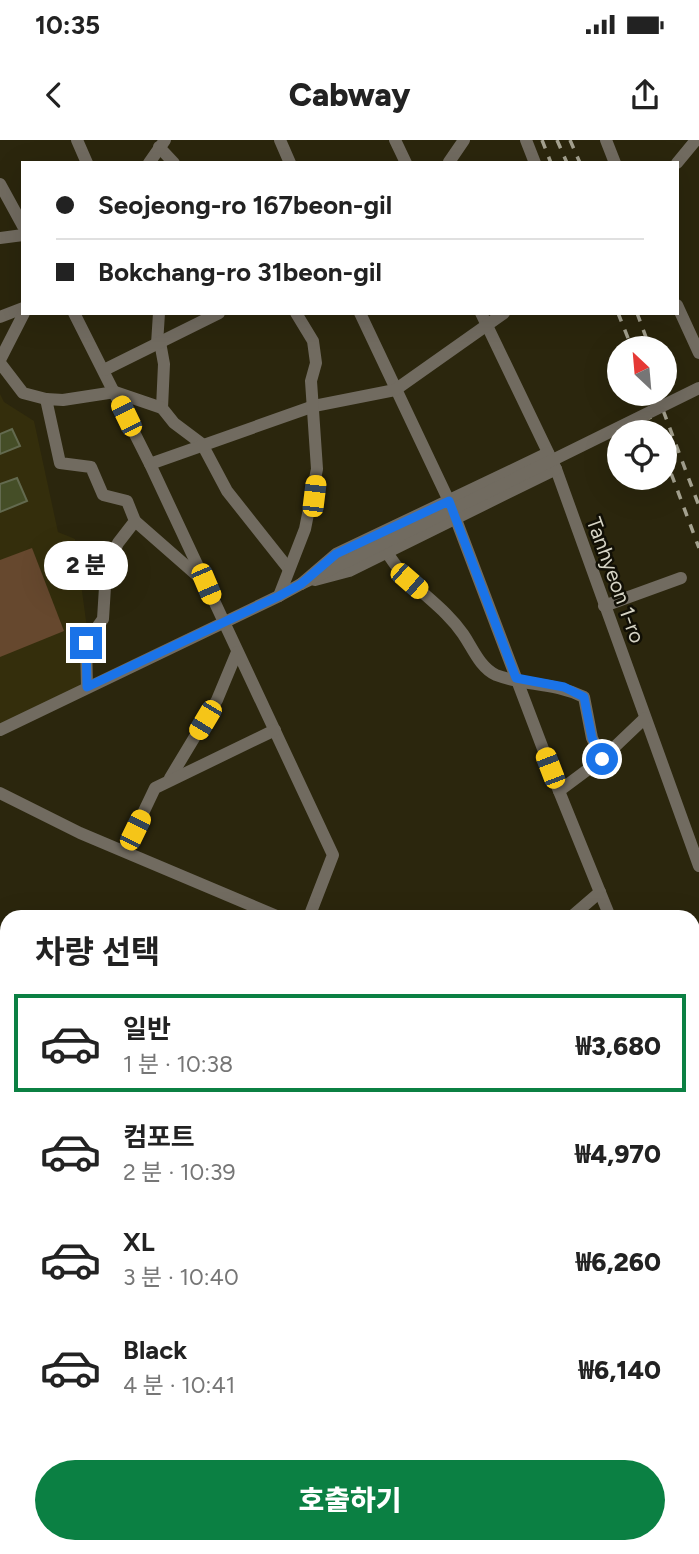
<!DOCTYPE html>
<html lang="ko">
<meta charset="utf-8">
<style>
:root{--surface:#fff;--page:#f6f6f6;--text:#222;--muted:#767676;--line:#e0e0e0;--accent:#0b8043}
body{margin:0;font-family:Figtree,"Noto Sans KR",sans-serif;background:var(--page);color:var(--text);height:100vh;display:flex;flex-direction:column;font-size:26px;white-space:nowrap}
*{box-sizing:border-box;margin:0}
p{font-size:23px;color:var(--muted)}
.icon{flex:none;width:38px;height:38px;fill:none;stroke:currentColor;stroke-width:2;stroke-linecap:round;stroke-linejoin:round}
.map{position:relative;flex:1;overflow:hidden}
.details{position:absolute;left:0px;top:770px;width:700px;height:644px;display:flex;flex-direction:column;background:var(--surface);border-radius:21px 21px 0 0;box-shadow:0 7px 28px #0002}
.details>*{flex:none}
.guide{position:absolute;left:21px;top:21px;width:658px;height:154px;border-radius:0px;box-shadow:0 7px 28px #0002;display:grid;align-content:center;height:154px;padding:0 35px;background:var(--surface)}
.needle{width:46px;rotate:334deg}
.buttons{position:absolute;left:607px;top:196px;display:grid;gap:14px}
.buttons a{display:grid;place-items:center;width:70px;height:70px;border-radius:50%;background:var(--surface);box-shadow:0 7px 28px #0002;font-size:35px}
.end{position:absolute;width:32px;height:32px;margin:-16px;border:9px solid #1a73e8;background:#fff;box-shadow:0 0 0 4px #fff}
.from{border-radius:50%}
.bubble{position:absolute;height:49px;border-radius:24px;background:var(--surface);box-shadow:0 7px 28px #0002;font-size:23px;font-weight:800;line-height:49px;text-align:center}
.car{position:absolute;width:21px;height:42px;margin:-21px -10px;border-radius:9px;box-shadow:0 0 5px 2px #0007;background:linear-gradient(#f5c518 24%,#345 0 40%,#f5c518 0 76%,#345 0 86%,#f5c518 0)}
.guide b{display:flex;align-items:center;gap:24px;height:66px;font-size:26px}
.guide b+b{border-top:2px solid var(--line)}
.guide i{width:18px;height:18px;background:var(--text)}
ul{padding:0;list-style:none}
li{display:flex;align-items:center;gap:21px;height:98px;margin:0 14px 10px;padding:0 21px;border:4px solid transparent;border-radius:0px}
li div{flex:1}
li b{display:block;font-size:26px}
li em{font-style:normal;font-weight:800}
li.active{border-color:var(--accent)}
li>.icon{width:63px;height:63px;stroke-width:1.5}
h2{padding:0 35px;font-size:32px;line-height:84px}
.action{display:flex;gap:14px;margin-top:auto;padding:14px 35px}
.action a{flex:1;height:80px;border-radius:42px;background:var(--accent);color:#fff;font-size:28px;font-weight:800;line-height:80px;text-align:center}
.status{display:flex;justify-content:space-between;align-items:center;height:49px;padding:0 35px;background:var(--surface);direction:ltr}
.status svg{height:19px;fill:currentColor}
header{display:flex;justify-content:space-between;align-items:center;height:91px;padding:0 35px;background:var(--surface);font-size:32px;font-weight:800}
.map>svg:first-child{display:block}
.built{fill:#342e0c}
.green{fill:#66482e}
.lines{fill:none;stroke-linecap:round;stroke-linejoin:round}
.stream{stroke:#42513b;stroke-width:3.5}
.building{fill:#454e27;stroke:#636a4f;stroke-width:2}
.minor{stroke:#716b60;stroke-width:12}
.rail{stroke:#a4a18f;stroke-width:3.5;stroke-dasharray:9 9;stroke-linecap:butt}
.minor-bridge{stroke:#716b60;stroke-width:12}
.route{stroke:#1a73e8;stroke-width:9}
.labels{text-anchor:middle;dominant-baseline:central;stroke-width:5;stroke-linejoin:round;paint-order:stroke}
.street-label{font-size:21px;fill:#d6d4c5;stroke:#110f05}
</style>
<div class="status"><b>10:35</b><svg viewBox="0 0 49 12"><path d="M0 12V9h3v3zM5 12V6h3v6zM10 12V3h3v9zM15 12V0h3v12zM26 1h20v11H26zM47 4h2v5h-2z"/></svg></div>
<header><svg class="icon" aria-label="back" viewBox="0 0 24 24"><path d="M15 5l-7 7 7 7"/></svg>Cabway<svg class="icon" aria-label="share" viewBox="0 0 24 24"><path d="M12 15V3M7 8l5-5 5 5M5 13v7h14v-7"/></svg></header>
<div class="map">
<svg width="699" height="1414" viewBox="0 0 699 1414">
<rect width="100%" height="100%" fill="#2b260d"/>
<polygon class="built" points="0,254 4,262 34,281 58,392 75,399 89,503 88,546 0,585"/>
<g class="green">
<polygon points="32,408 64,491 0,517 0,420"/>
<polygon points="0,869 7,870 7,945 0,943"/>
<polygon points="699,1131 699,1260 693,1256 693,1136"/>
</g>
<g class="lines">
<polyline class="stream" points="0,904 7,903"/>
</g>
<g class="building">
<polygon points="12,289 20,306 0,314 0,294"/>
<polygon points="17,338 27,361 0,372 0,344"/>
</g>
<g class="lines">
<g class="minor">
<polyline points="77,0 87,23"/>
<polyline points="280,0 290,23"/>
<polyline points="395,0 406,23"/>
<polyline points="526,0 535,23"/>
<polyline points="606,0 615,23"/>
<polyline points="159,7 174,23"/>
<polyline points="449,22 464,0"/>
<polyline points="149,23 165,0"/>
<polyline points="677,23 696,0"/>
<polyline points="0,44 23,86"/>
<polyline points="0,98 23,95"/>
<polyline points="677,165 699,213"/>
<polyline points="74,173 150,324 333,715 309,777"/>
<polyline points="360,173 449,361 559,651"/>
<polyline points="481,173 556,329 699,726"/>
<polyline points="0,177 23,168"/>
<polyline points="160,202 164,224 162,268 174,283 202,304 227,351 288,428"/>
<polyline points="157,204 159,173"/>
<polyline points="0,220 24,173"/>
<polyline points="0,223 23,253 46,259"/>
<polyline points="104,230 219,173"/>
<polyline points="150,324 314,266 395,250 504,173"/>
<polyline points="135,381 200,438"/>
<path d="M387,412C406,446 441,462 463,494C472,507 480,528 496,535C524,546 553,542 584,557L592,598L602,619L559,651L610,777"/>
<polyline points="315,440 349,431 556,329"/>
<polyline points="279,456 305,389 317,329 311,241 316,223 313,201 296,173"/>
<polyline points="604,466 681,438"/>
<polyline points="87,547 86,503 103,479 106,431 118,403 135,381 127,361 103,355 91,327 60,323 46,259 63,260 115,252 162,268"/>
<polyline points="0,590 279,456 301,444 336,414 548,313"/>
<polyline points="602,619 645,578"/>
<polyline points="170,638 217,560 237,512"/>
<polyline points="0,653 80,693 279,777"/>
<polyline points="125,711 155,648 275,590"/>
<polyline points="571,777 600,752"/>
<polyline points="693,936 699,937"/>
<polyline points="693,988 699,989"/>
</g>
<g class="rail">
<polyline points="542,0 551,23"/>
<polyline points="557,0 567,23"/>
<polyline points="570,0 580,23"/>
<polyline points="618,173 632,208"/>
<polyline points="637,173 650,208"/>
<polyline points="641,254 655,292"/>
<polyline points="657,254 699,366"/>
<polyline points="665,317 699,408"/>
</g>
<polyline class="minor-bridge" points="301,444 699,248"/>
</g>
<g class="lines">
<polyline class="route" points="86,503 87,547 279,456 301,444 336,414 449,361 516,538 564,547 584,557 592,598 602,619"/>
</g>
<g class="labels">
<g class="street-label">
<text transform="translate(616 440) rotate(70)">Tanhyeon 1-ro</text>
</g>
</g>
</svg>
<div class="buttons">
<a><svg class="needle" viewBox="-14 -14 28 28"><path d="M0-13l5 13h-10z" fill="#e53935"/><path d="M0 13l5-13h-10z" fill="#767676"/></svg></a>
<a><svg class="icon" aria-label="locate" viewBox="0 0 24 24"><circle cx="12" cy="12" r="6"/><path d="M12 2v4M12 18v4M2 12h4M18 12h4"/></svg></a>
</div>
<i class="end from" style="left:602px;top:619px"></i>
<i class="end" style="left:86px;top:503px"></i>
<div class="bubble" style="left:44px;top:401px;width:84px">2 분</div>
<i class="car" style="left:126px;top:276px;rotate:334deg"></i>
<i class="car" style="left:314px;top:356px;rotate:7deg"></i>
<i class="car" style="left:409px;top:441px;rotate:131deg"></i>
<i class="car" style="left:206px;top:444px;rotate:157deg"></i>
<i class="car" style="left:205px;top:580px;rotate:211deg"></i>
<i class="car" style="left:550px;top:628px;rotate:339deg"></i>
<i class="car" style="left:135px;top:690px;rotate:26deg"></i>
<div class="guide">
<b><i class="from"></i>Seojeong-ro 167beon-gil</b>
<b><i></i>Bokchang-ro 31beon-gil</b>
</div>
<section class="details">
<h2>차량 선택</h2>
<ul>
<li class="active"><svg class="icon" aria-label="car" viewBox="0 0 24 24"><path d="M5 17H2v-5l4-1 3-4h7l3 4 3 1v5h-3M9 17h6M6 11h13"/><circle cx="7" cy="17" r="2"/><circle cx="17" cy="17" r="2"/></svg><div><b>일반</b><p>1 분 · 10:38</p></div><em>₩3,680</em></li>
<li><svg class="icon" aria-label="car" viewBox="0 0 24 24"><path d="M5 17H2v-5l4-1 3-4h7l3 4 3 1v5h-3M9 17h6M6 11h13"/><circle cx="7" cy="17" r="2"/><circle cx="17" cy="17" r="2"/></svg><div><b>컴포트</b><p>2 분 · 10:39</p></div><em>₩4,970</em></li>
<li><svg class="icon" aria-label="car" viewBox="0 0 24 24"><path d="M5 17H2v-5l4-1 3-4h7l3 4 3 1v5h-3M9 17h6M6 11h13"/><circle cx="7" cy="17" r="2"/><circle cx="17" cy="17" r="2"/></svg><div><b>XL</b><p>3 분 · 10:40</p></div><em>₩6,260</em></li>
<li><svg class="icon" aria-label="car" viewBox="0 0 24 24"><path d="M5 17H2v-5l4-1 3-4h7l3 4 3 1v5h-3M9 17h6M6 11h13"/><circle cx="7" cy="17" r="2"/><circle cx="17" cy="17" r="2"/></svg><div><b>Black</b><p>4 분 · 10:41</p></div><em>₩6,140</em></li>
</ul>
<div class="action"><a>호출하기</a></div>
</section>
</div>
